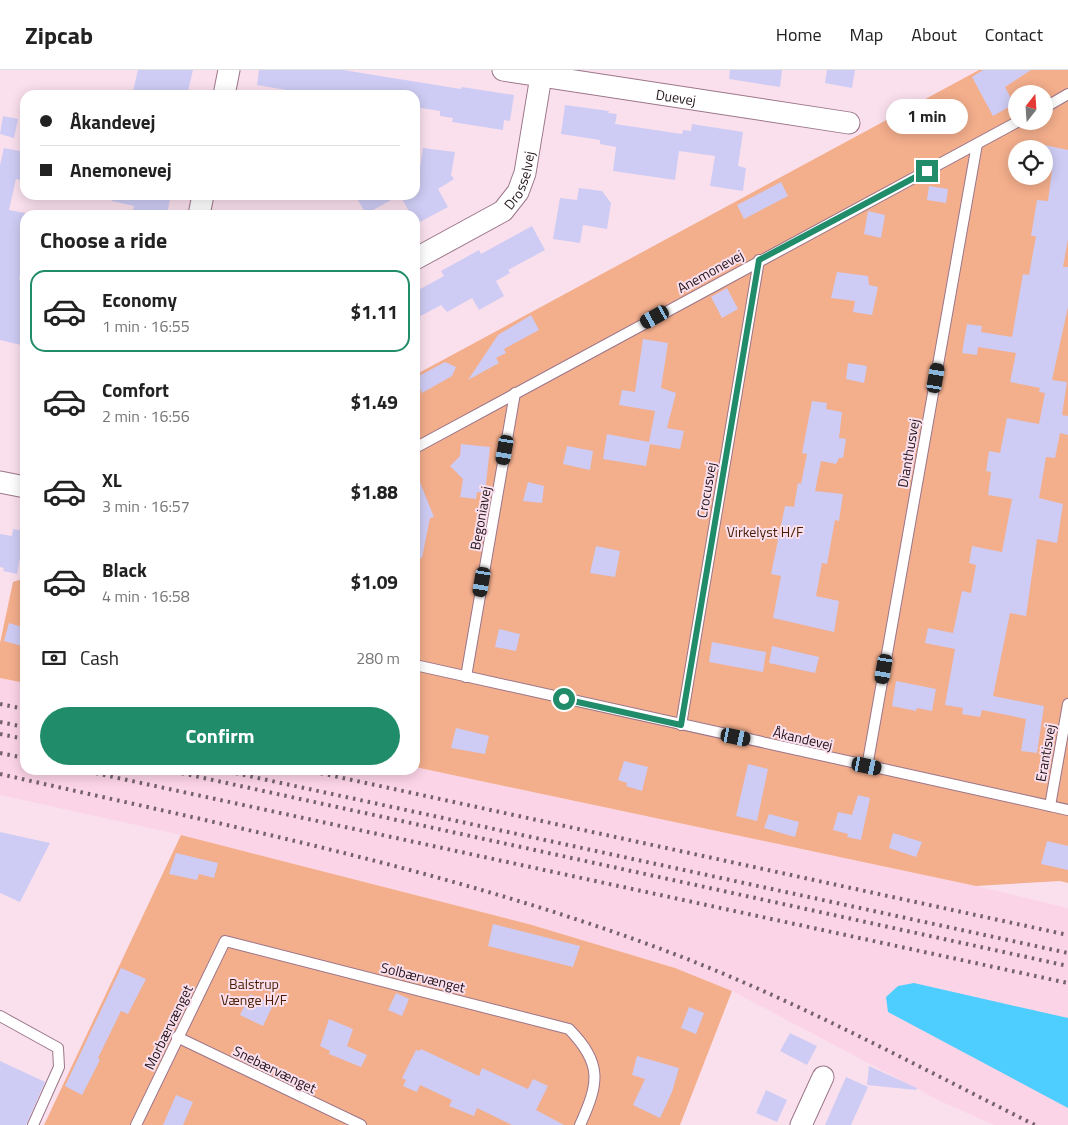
<!DOCTYPE html>
<meta charset="utf-8">
<style>
:root{--surface:#fff;--page:#f6f6f6;--text:#222;--muted:#767676;--line:#e0e0e0;--accent:#218c6a}
body{margin:0;font-family:"Titillium Web",sans-serif;background:var(--page);color:var(--text);height:100vh;display:flex;flex-direction:column;font-size:19px;white-space:nowrap}
*{box-sizing:border-box;margin:0}
p{font-size:16px;color:var(--muted)}
.icon{flex:none;width:28px;height:28px;fill:none;stroke:currentColor;stroke-width:2;stroke-linecap:round;stroke-linejoin:round}
.map{position:relative;flex:1;overflow:hidden}
.side{position:absolute;left:20px;top:140px;width:400px;height:565px;display:flex;flex-direction:column;background:var(--surface);border-radius:15px;box-shadow:0 2px 12px #0003}
.side>*{flex:none}
.banner{position:absolute;left:20px;top:20px;width:400px;height:110px;border-radius:15px;box-shadow:0 2px 12px #0003;display:grid;align-content:center;height:110px;padding:0 20px;background:var(--surface)}
.needle{width:32px;rotate:17deg}
.fabs{position:absolute;left:1008px;top:15px;display:grid;gap:10px}
.fabs a{display:grid;place-items:center;width:45px;height:45px;border-radius:50%;background:var(--surface);box-shadow:0 2px 12px #0003;font-size:25px}
.end{position:absolute;width:22px;height:22px;margin:-11px;border:6px solid #218c6a;background:#fff;box-shadow:0 0 0 2px #fff}
.from{border-radius:50%}
.bubble{position:absolute;height:35px;border-radius:18px;background:var(--surface);box-shadow:0 2px 12px #0003;font-size:16px;font-weight:700;line-height:35px;text-align:center}
.car{position:absolute;width:15px;height:30px;margin:-15px -8px;border-radius:6px;box-shadow:0 0 4px 1px #0007;background:linear-gradient(#222 24%,#8ab4d8 0 40%,#222 0 76%,#8ab4d8 0 86%,#222 0)}
.banner b{display:flex;align-items:center;gap:18px;height:48px;font-size:19px}
.banner b+b{border-top:1px solid var(--line)}
.banner i{width:12px;height:12px;background:var(--text)}
ul{padding:0;list-style:none}
li{display:flex;align-items:center;gap:15px;height:82px;margin:0 10px 8px;padding:0 10px;border:2px solid transparent;border-radius:15px}
li div{flex:1}
li b{display:block;font-size:19px}
li em{font-style:normal;font-weight:700}
li.on{border-color:var(--accent)}
li>.icon{width:45px;height:45px;stroke-width:1.5}
h2{padding:0 20px;font-size:22px;line-height:60px}
.pay{display:flex;align-items:center;gap:12px;height:55px;padding:0 20px;font-size:19px}
.pay p{margin-inline-start:auto}
.button{display:flex;gap:10px;margin-top:auto;padding:10px 20px}
.button a{flex:1;height:58px;border-radius:30px;background:var(--accent);color:#fff;font-size:20px;font-weight:700;line-height:58px;text-align:center}
header{display:flex;align-items:center;gap:30px;box-sizing:border-box;height:70px;padding:0 25px;background:var(--surface);border-bottom:1px solid var(--line)}
header strong{font-size:24px}
nav{display:flex;gap:28px;margin-inline-start:auto;font-size:18px}
.map>svg:first-child{display:block}
.built{fill:#fcd4e7}
.green{fill:#f3ae8c;fill-rule:evenodd}
.water{fill:#4ecefe}
.building{fill:#ceccf4}
.lines{fill:none;stroke-linecap:round;stroke-linejoin:round}
.service-casing{stroke:#9b7589;stroke-width:12}
.minor-casing{stroke:#9b7589;stroke-width:23}
.service{stroke:#fff;stroke-width:10}
.minor{stroke:#fff;stroke-width:21}
.rail{stroke:#74626b;stroke-width:4;stroke-dasharray:2.5 5;stroke-linecap:butt}
.route{stroke:#218c6a;stroke-width:6}
.labels{text-anchor:middle;dominant-baseline:central;stroke-width:4;stroke-linejoin:round;paint-order:stroke}
.street-label{font-size:14px;fill:#201219;stroke:#fae0ed}
.park-label{font-size:14px;fill:#491c03;stroke:#fae0ed}
</style>
<header>
<strong>Zipcab</strong>
<nav><a>Home</a><a>Map</a><a>About</a><a>Contact</a></nav>
</header>
<div class="map">
<svg width="1068" height="1055" viewBox="0 0 1068 1055">
<rect width="100%" height="100%" fill="#fae0ed"/>
<polygon class="built" points="0,608 25,613 25,700 415,700 415,697 976,816 1068,838 1068,1055 994,1055 940,1031 732,921 675,898 532,855 181,765 0,725"/>
<g class="green">
<path d="M979,0H1068V813L1060,811L976,816L415,697V305ZM1016,24H1044V51H1016ZM1016,79H1044V106H1016Z"/>
<polygon points="25,508 25,613 0,608 0,573 13,512"/>
<polygon points="181,765 532,855 675,898 732,921 680,1055 44,1055"/>
</g>
<polygon class="water" points="914,913 1068,948 1068,1038 888,942 886,927 898,916"/>
<g class="building">
<polygon points="138,0 193,0 187,25 132,25"/>
<polygon points="259,0 343,0 461,19 462,17 514,25 510,51 504,50 503,60 452,52 453,48 440,46 440,41 415,37 415,25 285,25 286,20 257,15"/>
<polygon points="730,0 782,0 780,17 729,9"/>
<polygon points="827,0 855,0 852,18 825,13"/>
<polygon points="983,0 1031,0 1005,17 1014,34 993,46 972,7"/>
<polygon points="565,35 609,41 608,43 617,44 615,54 682,64 683,60 691,61 692,54 743,62 738,96 746,98 743,121 710,116 715,86 679,81 675,110 613,101 616,77 600,74 600,70 561,64"/>
<polygon points="3,46 18,49 14,68 0,64"/>
<polygon points="1044,75 1068,80 1068,169 1063,197 1068,197 1068,237 1052,310 1067,312 1062,345 1068,346 1068,365 1060,363 1055,388 1046,387 1039,428 1063,434 1057,473 1037,469 1026,546 1010,543 993,626 1044,636 1037,683 1021,681 1026,649 982,640 980,647 962,644 963,638 945,635 955,579 925,573 928,558 953,563 962,521 971,523 976,495 969,493 972,476 1002,482 1012,429 988,425 991,402 986,401 989,381 1000,383 1007,348 1039,354 1045,323 1039,322 1040,318 1010,312 1016,283 978,277 977,285 962,283 967,254 982,256 981,262 1012,267 1023,204 1029,205 1036,166 1031,166 1037,130 1048,131 1052,100 1044,98"/>
<polygon points="4,78 25,82 25,111 16,109 9,140 25,143 25,182 19,210 25,211 25,276 0,270 0,95"/>
<polygon points="423,78 455,82 451,105 454,109 438,119 448,137 416,154 415,145 411,145 400,125 366,144 355,125 415,125 415,104 418,110"/>
<polygon points="781,112 788,126 744,149 737,135"/>
<polygon points="929,116 948,119 946,133 927,130"/>
<polygon points="579,118 602,121 611,133 607,159 583,155 580,173 553,169 560,128 577,130"/>
<polygon points="113,125 171,125 167,144 151,140 150,145 132,145 134,136 112,131"/>
<polygon points="868,141 885,145 881,168 864,164"/>
<polygon points="532,156 545,180 508,200 510,203 496,211 504,226 479,240 472,228 447,242 441,235 415,249 415,222 444,206 441,201 479,180 481,184"/>
<polygon points="837,202 868,206 869,215 878,217 872,245 853,242 855,231 831,228"/>
<polygon points="727,218 738,239 722,248 711,227"/>
<polygon points="531,245 539,260 504,279 506,283 496,288 499,293 468,310 498,265"/>
<polygon points="643,269 668,273 661,318 676,323 667,358 684,361 680,379 650,374 646,396 603,389 607,364 649,372 655,341 619,335 622,320 635,322"/>
<polygon points="445,292 456,297 452,306 422,323 415,308"/>
<polygon points="848,293 867,296 864,313 846,309"/>
<polygon points="812,331 827,333 826,339 842,342 839,368 846,369 843,388 839,388 836,394 821,391 815,421 843,424 839,451 835,450 827,494 822,493 816,526 839,531 834,562 773,548 781,506 771,504 785,436 794,437 798,413 801,414 807,384 802,383"/>
<polygon points="461,374 490,377 485,423 477,422 476,429 460,427 463,409 450,396 460,386"/>
<polygon points="567,376 593,381 590,400 563,394"/>
<polygon points="415,400 434,447 430,448 422,488 415,487"/>
<polygon points="528,412 544,416 542,433 523,431"/>
<polygon points="13,459 25,461 17,504 3,501 4,498 0,497 0,464 12,466"/>
<polygon points="596,476 620,481 615,507 590,503"/>
<polygon points="9,553 25,558 25,577 4,571"/>
<polygon points="499,559 520,564 516,581 495,577"/>
<polygon points="712,572 766,582 763,602 709,592"/>
<polygon points="772,576 819,587 815,603 769,593"/>
<polygon points="896,611 936,619 932,641 917,638 916,641 892,636"/>
<polygon points="456,658 489,666 485,684 451,678"/>
<polygon points="624,691 648,697 642,721 626,716 627,713 618,710"/>
<polygon points="748,694 768,699 757,751 736,746"/>
<polygon points="858,725 870,728 861,770 847,767 848,764 833,760 838,742 852,745"/>
<polygon points="769,744 799,752 795,767 764,758"/>
<polygon points="0,762 50,773 20,832 0,823"/>
<polygon points="893,763 922,772 916,787 889,778"/>
<polygon points="1047,771 1068,776 1068,800 1041,794"/>
<polygon points="176,783 218,793 214,808 199,804 197,810 169,804"/>
<polygon points="493,854 580,876 573,897 488,876"/>
<polygon points="121,898 146,909 128,944 121,941 98,988 100,990 82,1025 65,1016"/>
<polygon points="396,923 409,929 402,946 388,940"/>
<polygon points="250,924 273,935 263,956 240,945"/>
<polygon points="689,937 704,943 696,964 681,958"/>
<polygon points="329,949 353,959 347,976 367,985 361,997 329,984 330,981 320,976"/>
<polygon points="790,963 817,976 807,995 780,981"/>
<polygon points="421,979 479,1006 482,998 528,1019 533,1009 548,1016 536,1040 564,1055 512,1055 477,1038 474,1046 449,1036 452,1030 420,1015 417,1022 403,1016 406,1010 402,1008 416,980 420,981"/>
<polygon points="637,986 679,998 672,1022 660,1048 633,1035 645,1009 632,1005"/>
<polygon points="0,991 45,1012 26,1055 0,1055"/>
<polygon points="869,996 917,1018 916,1020 867,1015"/>
<polygon points="846,1007 868,1017 851,1055 825,1055"/>
<polygon points="766,1020 787,1030 777,1052 756,1043"/>
<polygon points="176,1025 193,1032 183,1055 163,1055"/>
</g>
<g class="lines">
<defs>
<g id="service">
<polyline points="1044,38 1068,24"/>
<polyline points="415,378 1019,51"/>
<polyline points="415,595 1068,740"/>
<polyline points="466,607 515,323"/>
<polyline points="681,655 759,190"/>
<polyline points="867,697 977,74"/>
<polyline points="1050,736 1068,634"/>
<polyline points="0,946 58,978 59,997 33,1055"/>
<polyline points="177,967 361,1055"/>
<path d="M136,1055L225,871L569,959C603,994 599,1013 580,1055"/>
</g>
<g id="minor">
<path id="s1" d="M503,0L849,53"/>
<polyline points="224,25 229,0"/>
<polyline points="199,145 203,125"/>
<path id="s2" d="M415,189L503,141L518,122L525,103L541,6"/>
<polyline points="0,412 25,417"/>
<polyline points="801,1055 823,1007"/>
</g>
</defs>
<use href="#service" class="service-casing"/>
<use href="#minor" class="minor-casing"/>
<use href="#service" class="service"/>
<use href="#minor" class="minor"/>
<g class="rail">
<polyline points="0,634 25,639"/>
<polyline points="0,652 25,657"/>
<polyline points="0,664 25,669"/>
<polyline points="0,683 25,688"/>
<polyline points="81,700 1068,913"/>
<polyline points="167,700 1068,896"/>
<polyline points="221,700 1068,883"/>
<polyline points="306,700 1068,865"/>
<path d="M0,704C229,756 462,802 682,887C803,934 919,997 1035,1055"/>
</g>
</g>
<g class="lines">
<polyline class="route" points="564,629 681,655 759,190 927,101"/>
</g>
<g class="labels">
<g class="street-label">
<text stroke="none"><textPath href="#s1" startOffset="175">Duevej</textPath></text>
<text stroke="none"><textPath href="#s2" startOffset="136">Drosselvej</textPath></text>
<text transform="translate(710 201) rotate(-29)">Anemonevej</text>
<text transform="translate(908 383) rotate(-80)">Dianthusvej</text>
<text transform="translate(706 420) rotate(-80)">Crocusvej</text>
<text transform="translate(480 448) rotate(-80)">Begoniavej</text>
<text transform="translate(803 668) rotate(13)">Åkandevej</text>
<text transform="translate(1045 683) rotate(-80)">Erantisvej</text>
<text transform="translate(423 907) rotate(14)">Solbærvænget</text>
<text transform="translate(168 957) rotate(-64)">Morbærvænget</text>
<text transform="translate(275 999) rotate(26)">Snebærvænget</text>
</g>
<g class="park-label">
<text x="765" y="461">Virkelyst H/F</text>
<text x="254" y="913">Balstrup<tspan x="254" dy="16">Vænge H/F</tspan></text>
</g>
</g>
</svg>
<div class="fabs">
<a><svg class="needle" viewBox="-14 -14 28 28"><path d="M0-13l5 13h-10z" fill="#e53935"/><path d="M0 13l5-13h-10z" fill="#767676"/></svg></a>
<a><svg class="icon" aria-label="locate" viewBox="0 0 24 24"><circle cx="12" cy="12" r="6"/><path d="M12 2v4M12 18v4M2 12h4M18 12h4"/></svg></a>
</div>
<i class="end from" style="left:564px;top:629px"></i>
<i class="end" style="left:927px;top:101px"></i>
<div class="bubble" style="left:886px;top:29px;width:82px">1 min</div>
<i class="car" style="left:655px;top:247px;rotate:241deg"></i>
<i class="car" style="left:936px;top:308px;rotate:10deg"></i>
<i class="car" style="left:505px;top:380px;rotate:190deg"></i>
<i class="car" style="left:482px;top:512px;rotate:190deg"></i>
<i class="car" style="left:884px;top:599px;rotate:190deg"></i>
<i class="car" style="left:736px;top:667px;rotate:102deg"></i>
<i class="car" style="left:867px;top:696px;rotate:102deg"></i>
<div class="banner">
<b><i class="from"></i>Åkandevej</b>
<b><i></i>Anemonevej</b>
</div>
<section class="side">
<h2>Choose a ride</h2>
<ul>
<li class="on"><svg class="icon" aria-label="car" viewBox="0 0 24 24"><path d="M5 17H2v-5l4-1 3-4h7l3 4 3 1v5h-3M9 17h6M6 11h13"/><circle cx="7" cy="17" r="2"/><circle cx="17" cy="17" r="2"/></svg><div><b>Economy</b><p>1 min · 16:55</p></div><em>$1.11</em></li>
<li><svg class="icon" aria-label="car" viewBox="0 0 24 24"><path d="M5 17H2v-5l4-1 3-4h7l3 4 3 1v5h-3M9 17h6M6 11h13"/><circle cx="7" cy="17" r="2"/><circle cx="17" cy="17" r="2"/></svg><div><b>Comfort</b><p>2 min · 16:56</p></div><em>$1.49</em></li>
<li><svg class="icon" aria-label="car" viewBox="0 0 24 24"><path d="M5 17H2v-5l4-1 3-4h7l3 4 3 1v5h-3M9 17h6M6 11h13"/><circle cx="7" cy="17" r="2"/><circle cx="17" cy="17" r="2"/></svg><div><b>XL</b><p>3 min · 16:57</p></div><em>$1.88</em></li>
<li><svg class="icon" aria-label="car" viewBox="0 0 24 24"><path d="M5 17H2v-5l4-1 3-4h7l3 4 3 1v5h-3M9 17h6M6 11h13"/><circle cx="7" cy="17" r="2"/><circle cx="17" cy="17" r="2"/></svg><div><b>Black</b><p>4 min · 16:58</p></div><em>$1.09</em></li>
</ul>
<div class="pay"><svg class="icon" aria-label="cash" viewBox="0 0 24 24"><path d="M3 7h18v10H3z"/><circle cx="12" cy="12" r="2"/></svg>Cash<p>280 m</p></div>
<div class="button"><a>Confirm</a></div>
</section>
</div>
